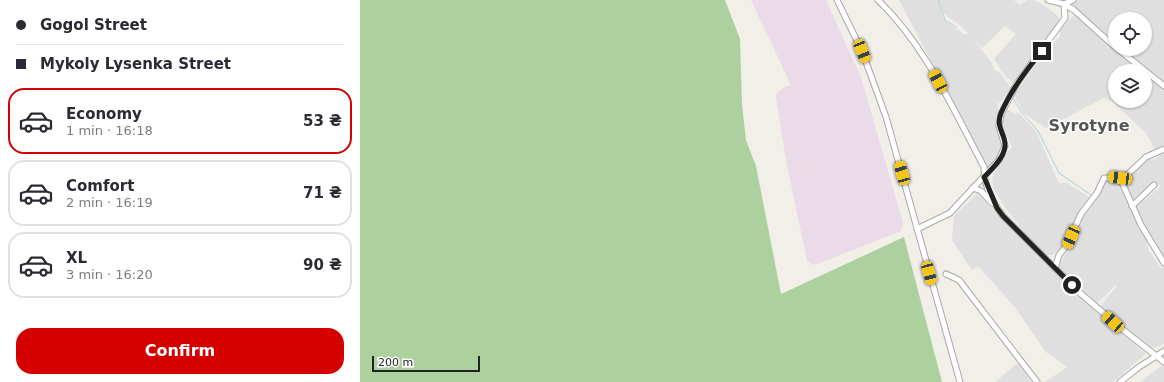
<!DOCTYPE html>
<meta charset="utf-8">
<style>
:root{--surface:#fff;--page:#f2f2f3;--text:#2b2b33;--muted:#7c7c81;--line:#e1e1e2;--accent:#d40000}
body{margin:0;font-family:"DejaVu Sans",sans-serif;background:var(--page);color:var(--text);height:100vh;display:flex;flex-direction:column;font-size:15px;white-space:nowrap}
*{box-sizing:border-box;margin:0}
p{font-size:13px;color:var(--muted)}
.icon{flex:none;width:22px;height:22px;fill:none;stroke:currentColor;stroke-width:2;stroke-linecap:round;stroke-linejoin:round}
.map{position:relative;flex:1;overflow:hidden}
.sheet{display:flex;flex-direction:column;background:var(--surface);width:360px}
.sheet>*{flex:none}
.hud{display:grid;align-content:center;height:88px;padding:0 16px;background:var(--surface)}
.controls{position:absolute;left:748px;top:12px;display:grid;gap:8px}
.controls a{display:grid;place-items:center;width:44px;height:44px;border-radius:50%;background:var(--surface);box-shadow:0 1px 3px #0004;font-size:20px}
.scale{position:absolute;left:12px;bottom:10px;width:108px;box-sizing:border-box;padding-left:4px;border:2px solid #222;border-top:0;font-size:11px;line-height:14px;white-space:nowrap;color:#222;-webkit-text-stroke:3px #fff;paint-order:stroke}
.end{position:absolute;width:18px;height:18px;margin:-9px;border:5px solid #222;background:#fff;box-shadow:0 0 0 2px #fff}
.from{border-radius:50%}
.car{position:absolute;width:12px;height:24px;margin:-12px -6px;border-radius:5px;box-shadow:0 0 3px 1px #0007;background:linear-gradient(#f5c518 24%,#345 0 40%,#f5c518 0 76%,#345 0 86%,#f5c518 0)}
.hud b{display:flex;align-items:center;gap:14px;height:38px;font-size:15px}
.hud b+b{border-top:1px solid var(--line)}
.hud i{width:10px;height:10px;background:var(--text)}
ul{padding:0;list-style:none}
li{display:flex;align-items:center;gap:12px;height:66px;margin:0 8px 6px;padding:0 8px;border:2px solid var(--line);border-radius:16px}
li div{flex:1}
li b{display:block;font-size:15px}
li em{font-style:normal;font-weight:600}
li.active{border-color:var(--accent)}
li>.icon{width:36px;height:36px;stroke-width:1.5}
.button{display:flex;gap:8px;margin-top:auto;padding:8px 16px}
.button a{flex:1;height:46px;border-radius:16px;background:var(--accent);color:#fff;font-size:16px;font-weight:600;line-height:46px;text-align:center}
main{display:flex;flex:1;min-height:0}
.map>svg:first-child{display:block}
.residential{fill:#e0dfdf}
.industrial{fill:#ebdbe8}
.forest{fill:#add19e}
.lines{fill:none;stroke-linecap:round;stroke-linejoin:round}
.stream{stroke:#aad3df;stroke-width:1}
.minor-casing{stroke:#a9a9a9;stroke-width:7}
.minor{stroke:#fff;stroke-width:5}
.route{stroke:#222;stroke-width:5}
.labels{text-anchor:middle;dominant-baseline:central;stroke-width:3;stroke-linejoin:round;paint-order:stroke}
.district-label{font-size:16px;font-weight:bold;fill:#555;stroke:#fff}
</style>
<main>
<section class="sheet">
<div class="hud">
<b><i class="from"></i>Gogol Street</b>
<b><i></i>Mykoly Lysenka Street</b>
</div>
<ul>
<li class="active"><svg class="icon" aria-label="car" viewBox="0 0 24 24"><path d="M5 17H2v-5l4-1 3-4h7l3 4 3 1v5h-3M9 17h6M6 11h13"/><circle cx="7" cy="17" r="2"/><circle cx="17" cy="17" r="2"/></svg><div><b>Economy</b><p>1 min · 16:18</p></div><em>53 ₴</em></li>
<li><svg class="icon" aria-label="car" viewBox="0 0 24 24"><path d="M5 17H2v-5l4-1 3-4h7l3 4 3 1v5h-3M9 17h6M6 11h13"/><circle cx="7" cy="17" r="2"/><circle cx="17" cy="17" r="2"/></svg><div><b>Comfort</b><p>2 min · 16:19</p></div><em>71 ₴</em></li>
<li><svg class="icon" aria-label="car" viewBox="0 0 24 24"><path d="M5 17H2v-5l4-1 3-4h7l3 4 3 1v5h-3M9 17h6M6 11h13"/><circle cx="7" cy="17" r="2"/><circle cx="17" cy="17" r="2"/></svg><div><b>XL</b><p>3 min · 16:20</p></div><em>90 ₴</em></li>
</ul>
<div class="button"><a>Confirm</a></div>
</section>
<div class="map">
<svg width="804" height="382" viewBox="0 0 804 382">
<rect width="100%" height="100%" fill="#f2efe9"/>
<g class="residential">
<polygon points="539,0 577,0 585,21 604,34 609,34 602,27 584,14 578,0 654,0 660,5 667,0 673,0 684,5 699,17 699,23 652,82 643,73 634,59 656,34 645,26 622,48 613,39 632,63 634,70 640,73 651,88 650,92 637,105 640,112 637,125 642,143 637,159 630,167 627,167"/>
<polygon points="717,0 804,0 804,82 763,49 785,49 785,19 755,19 755,42 715,7 713,4"/>
<polygon points="714,15 781,71 755,71 755,101 785,101 785,74 804,89 804,145 801,148 795,151 787,134 753,102 744,98 686,128 663,113 654,95 686,51 700,36 700,30"/>
<polygon points="647,109 656,114 658,112 676,131 699,183 707,183 729,197 709,236 701,247 693,255 685,255 674,245 644,206 634,189 632,180 633,175 644,156 652,147 643,130 642,121"/>
<polygon points="804,151 804,258 775,208 801,186 794,182 772,200 764,183 788,157 794,160"/>
<polygon points="747,179 753,179 760,185 786,238 789,251 801,268 804,268 804,344 795,348 788,346 741,307 742,304 757,286 756,285 737,303 698,268 705,254 721,235 717,231 722,223 720,221 736,200"/>
<polygon points="618,193 648,227 718,296 786,354 753,382 685,382 707,367 686,352 654,306 618,266 612,270 592,240 594,216"/>
<polygon points="659,362 671,382 635,382 640,378"/>
<polygon points="801,366 804,367 804,382 780,382"/>
</g>
<polygon class="industrial" points="391,0 466,0 501,77 543,223 541,231 457,264 453,265 447,261 426,160 416,97 417,93 423,88 431,85"/>
<polygon class="forest" points="0,0 365,0 380,39 382,105 386,140 396,166 421,294 544,237 582,382 0,382"/>
<g class="lines">
<g class="stream">
<polyline points="578,0 585,20 596,27"/>
<polyline points="653,98 662,113 678,131 699,173 731,195"/>
</g>
<defs>
<g id="minor">
<polyline points="477,0 502,51 526,117 600,382"/>
<path d="M518,0C566,46 593,109 624,167C624,185 632,202 643,216L720,293L762,329L804,362"/>
<polyline points="688,0 704,4 714,10 755,47"/>
<polyline points="704,4 713,0"/>
<polyline points="758,49 804,86"/>
<polyline points="760,178 781,225 804,263"/>
<polyline points="613,188 621,191 632,203"/>
<polyline points="772,206 794,185"/>
<polyline points="557,229 590,213 639,160 645,146 639,126 641,114 657,83 705,18 704,4"/>
<polyline points="695,268 699,255 707,245 721,214 737,193 744,178 760,178 768,174 786,157 804,149"/>
<polyline points="586,274 599,280 677,382"/>
<polyline points="760,382 779,367 804,351"/>
</g>
</defs>
<use href="#minor" class="minor-casing"/>
<use href="#minor" class="minor"/>
</g>
<g class="lines">
<path class="route" d="M682,51C666,70 651,90 641,113C635,128 646,134 645,146C644,158 632,169 624,177L637,208L643,216L712,285"/>
</g>
<g class="labels">
<g class="district-label">
<text x="729" y="125">Syrotyne</text>
</g>
</g>
</svg>
<div class="controls">
<a><svg class="icon" aria-label="locate" viewBox="0 0 24 24"><circle cx="12" cy="12" r="6"/><path d="M12 2v4M12 18v4M2 12h4M18 12h4"/></svg></a>
<a><svg class="icon" aria-label="layers" viewBox="0 0 24 24"><path d="M12 4l9 5-9 5-9-5zM3 14l9 5 9-5"/></svg></a>
</div>
<div class="scale">200 m</div>
<i class="end from" style="left:712px;top:285px"></i>
<i class="end" style="left:682px;top:51px"></i>
<i class="car" style="left:502px;top:51px;rotate:158deg"></i>
<i class="car" style="left:578px;top:81px;rotate:332deg"></i>
<i class="car" style="left:542px;top:173px;rotate:344deg"></i>
<i class="car" style="left:760px;top:178px;rotate:277deg"></i>
<i class="car" style="left:711px;top:237px;rotate:204deg"></i>
<i class="car" style="left:569px;top:273px;rotate:165deg"></i>
<i class="car" style="left:753px;top:322px;rotate:312deg"></i>
</div>
</main>
